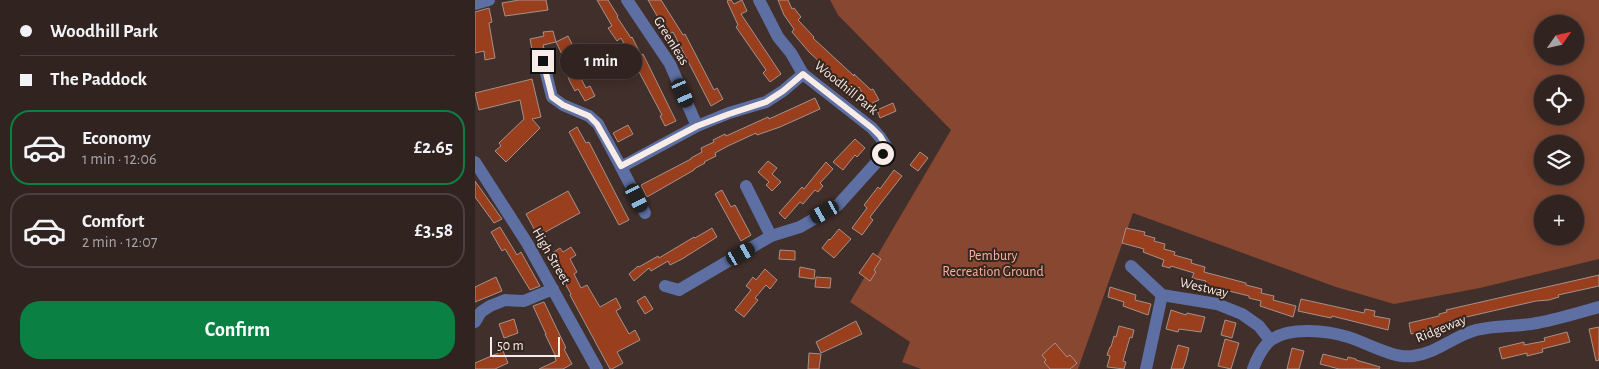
<!DOCTYPE html>
<meta charset="utf-8">
<style>
:root{--surface:#302320;--page:#382b29;--text:#f1f3f6;--muted:#a8a4a5;--line:#4b403e;--accent:#0b8043}
body{margin:0;font-family:"Alegreya Sans",sans-serif;background:var(--page);color:var(--text);height:100vh;display:flex;flex-direction:column;font-size:19px;white-space:nowrap}
*{box-sizing:border-box;margin:0}
p{font-size:16px;color:var(--muted)}
.icon{flex:none;width:28px;height:28px;fill:none;stroke:currentColor;stroke-width:2;stroke-linecap:round;stroke-linejoin:round}
.map{position:relative;flex:1;overflow:hidden}
.details{display:flex;flex-direction:column;background:var(--surface);width:475px}
.details>*{flex:none}
.top-card{display:grid;align-content:center;height:110px;padding:0 20px;background:var(--surface)}
.needle{width:32px;rotate:56deg}
.buttons{position:absolute;left:1059px;top:15px;display:grid;gap:10px}
.buttons a{display:grid;place-items:center;width:50px;height:50px;border-radius:50%;background:var(--surface);box-shadow:0 2px 12px #0003,0 0 0 1px var(--line);font-size:25px}
.scale{position:absolute;left:15px;bottom:12px;width:70px;box-sizing:border-box;padding-left:5px;border:2px solid #f7ece8;border-top:0;font-size:14px;line-height:18px;white-space:nowrap;color:#f7ece8;-webkit-text-stroke:4px #362620;paint-order:stroke}
.end{position:absolute;width:22px;height:22px;margin:-11px;border:6px solid #f7ece8;background:#111;box-shadow:0 0 0 2px #111}
.from{border-radius:50%}
.bubble{position:absolute;height:35px;border-radius:18px;background:var(--surface);box-shadow:0 2px 12px #0003,0 0 0 1px var(--line);font-size:16px;font-weight:700;line-height:35px;text-align:center}
.car{position:absolute;width:15px;height:30px;margin:-15px -8px;border-radius:6px;box-shadow:0 0 4px 1px #0007;background:linear-gradient(#222 24%,#8ab4d8 0 40%,#222 0 76%,#8ab4d8 0 86%,#222 0)}
.top-card b{display:flex;align-items:center;gap:18px;height:48px;font-size:19px}
.top-card b+b{border-top:1px solid var(--line)}
.top-card i{width:12px;height:12px;background:var(--text)}
ul{padding:0;list-style:none}
li{display:flex;align-items:center;gap:15px;height:75px;margin:0 10px 8px;padding:0 10px;border:2px solid var(--line);border-radius:20px}
li div{flex:1}
li b{display:block;font-size:19px}
li em{font-style:normal;font-weight:700}
li.on{border-color:var(--accent)}
li>.icon{width:45px;height:45px;stroke-width:1.5}
.cta{display:flex;gap:10px;margin-top:auto;padding:10px 20px}
.cta a{flex:1;height:58px;border-radius:20px;background:var(--accent);color:#fff;font-size:20px;font-weight:700;line-height:58px;text-align:center}
main{display:flex;flex:1;min-height:0}
.map>svg:first-child{display:block}
.green{fill:#874731;fill-rule:evenodd}
.building{fill:#993f1e;stroke:#a5918a}
.lines{fill:none;stroke-linecap:round;stroke-linejoin:round}
.minor{stroke:#5d6fa3;stroke-width:12}
.route{stroke:#f7ece8;stroke-width:6}
.labels{text-anchor:middle;dominant-baseline:central;stroke-width:4;stroke-linejoin:round;paint-order:stroke}
.street-label{font-size:14px;fill:#f7ece8;stroke:#362620}
.park-label{font-size:14px;fill:#fcb097;stroke:#362620}
</style>
<main>
<section class="details">
<div class="top-card">
<b><i class="from"></i>Woodhill Park</b>
<b><i></i>The Paddock</b>
</div>
<ul>
<li class="on"><svg class="icon" aria-label="car" viewBox="0 0 24 24"><path d="M5 17H2v-5l4-1 3-4h7l3 4 3 1v5h-3M9 17h6M6 11h13"/><circle cx="7" cy="17" r="2"/><circle cx="17" cy="17" r="2"/></svg><div><b>Economy</b><p>1 min · 12:06</p></div><em>£2.65</em></li>
<li><svg class="icon" aria-label="car" viewBox="0 0 24 24"><path d="M5 17H2v-5l4-1 3-4h7l3 4 3 1v5h-3M9 17h6M6 11h13"/><circle cx="7" cy="17" r="2"/><circle cx="17" cy="17" r="2"/></svg><div><b>Comfort</b><p>2 min · 12:07</p></div><em>£3.58</em></li>
</ul>
<div class="cta"><a>Confirm</a></div>
</section>
<div class="map">
<svg width="1124" height="369" viewBox="0 0 1124 369">
<rect width="100%" height="100%" fill="#402f2a"/>
<path class="green" d="M355,0H1124V259L1005,288L919,304L861,287L658,213L603,369H446L427,362L435,342L375,302L476,130L363,15ZM1068,24H1100V56H1068ZM1068,84H1100V116H1068ZM1068,144H1100V176H1068ZM1068,204H1100V236H1068Z"/>
<g class="building">
<polygon points="44,0 71,0 73,10 30,16 27,3"/>
<polygon points="122,0 133,0 143,16 142,17 156,38 157,37 166,55 168,54 201,121 190,126 185,116 187,115 146,38 142,41 133,28 137,26"/>
<polygon points="173,0 186,0 208,35 210,34 239,90 242,88 248,99 236,106 198,32 193,35"/>
<polygon points="254,0 256,0 259,4 267,0 272,11 266,14 306,74 295,82 288,73 291,70 261,27 263,25 252,1"/>
<polygon points="303,0 313,0 317,9 319,8 326,17 323,20 339,37 338,38 379,76 379,74 396,90 398,89 404,100 393,105 384,87 380,91 369,81 367,83 334,52 317,32 319,29 309,15"/>
<polygon points="14,8 17,22 14,23 20,58 10,60 9,51 0,53 0,12"/>
<polygon points="78,31 81,42 68,45 69,48 57,50 55,39 69,36 68,32"/>
<polygon points="93,36 98,46 96,47 106,71 103,73 111,88 115,86 120,96 110,101 103,89 100,91 95,82 90,69 93,67 81,42"/>
<polygon points="57,79 66,117 57,119 65,128 31,162 20,151 26,146 24,143 49,119 45,100 4,110 0,93"/>
<polygon points="340,98 345,109 305,127 282,135 281,133 253,146 240,153 241,156 229,162 230,163 219,169 219,170 172,197 166,185 216,159 216,158 227,152 226,148 239,142 238,140 250,134 251,136 293,117 294,119"/>
<polygon points="418,103 421,111 405,118 402,110"/>
<polygon points="153,125 158,134 143,142 138,133"/>
<polygon points="102,127 111,143 114,142 154,220 144,225 94,132"/>
<polygon points="380,139 390,148 382,157 380,155 368,170 358,162"/>
<polygon points="445,152 453,158 443,171 435,165"/>
<polygon points="293,161 302,168 297,174 306,182 297,191 291,185 294,182 283,172"/>
<polygon points="351,162 358,169 345,183 348,186 343,192 340,190 328,204 325,202 310,219 304,213 327,187 329,189"/>
<polygon points="419,170 427,176 395,217 398,220 387,235 377,228 392,208 389,205 403,187 405,189"/>
<polygon points="0,181 27,219 19,223 0,197"/>
<polygon points="247,190 256,207 260,205 276,235 266,241 240,194"/>
<polygon points="93,191 105,213 63,236 51,214"/>
<polygon points="25,227 42,255 46,252 65,286 55,290 30,249 27,251 16,232"/>
<polygon points="237,228 242,237 207,259 195,265 193,261 176,271 174,268 159,281 154,274 163,266 164,267 183,256 184,258 219,237 220,238"/>
<polygon points="651,228 670,232 669,235 680,238 679,241 690,244 689,249 700,252 699,255 717,260 716,263 730,267 729,272 771,283 771,285 787,289 786,293 799,296 798,300 821,306 818,317 785,306 786,301 774,298 774,296 730,285 731,281 717,278 719,273 696,266 695,268 687,266 689,260 668,252 669,249 647,243"/>
<polygon points="364,229 376,239 359,258 347,248 354,239 355,240"/>
<polygon points="96,247 101,255 95,259 102,272 99,274 106,288 112,285 125,307 141,298 146,308 141,311 154,334 160,330 165,340 142,352 148,363 137,369 135,369 130,360 95,295 96,294 74,255 85,248 88,252"/>
<polygon points="305,250 320,251 320,260 304,259"/>
<polygon points="398,253 406,259 399,270 401,272 395,281 384,273"/>
<polygon points="325,267 340,270 339,279 324,277"/>
<polygon points="290,269 302,280 295,289 291,285 280,298 283,300 269,317 260,310 276,290 271,286 278,277 281,280"/>
<polygon points="1124,275 1124,286 1083,295 1084,297 1074,300 1061,301 974,321 974,324 966,325 967,327 936,334 934,323 964,316 964,314 972,312 971,310"/>
<polygon points="21,277 27,291 0,302 0,287"/>
<polygon points="341,277 356,278 355,288 340,287"/>
<polygon points="635,287 661,295 660,300 676,304 673,315 648,306 649,302 633,297"/>
<polygon points="170,296 178,309 170,314 162,301"/>
<polygon points="826,299 889,313 890,309 900,311 899,316 915,319 913,330 857,316 856,318 823,311"/>
<polygon points="69,302 91,348 89,349 97,364 88,369 64,369 81,361 80,357 81,357 70,334 71,334 58,306"/>
<polygon points="696,310 711,315 712,313 730,317 726,332 704,329 703,332 691,329"/>
<polygon points="39,319 43,333 29,338 24,324"/>
<polygon points="750,320 761,323 757,338 746,335"/>
<polygon points="381,321 387,334 346,353 341,342"/>
<polygon points="644,326 659,330 657,338 655,337 648,361 651,362 649,369 632,367 635,356 632,355 635,347 636,347 639,336 641,337"/>
<polygon points="1124,327 1124,360 1121,361 1114,329"/>
<polygon points="1092,332 1095,342 1067,349 1068,352 1052,356 1052,353 1027,359 1024,348 1049,342 1049,345 1070,341 1069,338"/>
<polygon points="750,339 764,343 756,369 743,366"/>
<polygon points="580,343 592,357 595,355 602,363 595,369 575,369 569,362 571,360 567,355"/>
<polygon points="703,345 714,348 711,360 708,369 696,369"/>
<polygon points="817,348 829,351 824,369 812,369"/>
<polygon points="28,351 33,363 20,369 0,369 0,363"/>
<polygon points="334,353 346,354 344,369 333,369"/>
<polygon points="848,354 872,360 873,357 881,359 881,360 905,367 904,369 864,369 853,366 845,364"/>
</g>
<g class="lines">
<g class="minor">
<polyline points="152,0 195,64 222,126"/>
<polyline points="0,4 14,0"/>
<polyline points="68,61 77,97 88,105 114,116 123,124 146,167 222,126 254,113 291,102 308,91 328,74"/>
<polyline points="0,162 52,243 122,369"/>
<polyline points="146,167 170,213"/>
<polyline points="271,186 296,236"/>
<polyline points="656,266 687,295 742,304 767,314 784,326 795,340"/>
<polyline points="190,286 204,290 296,236 325,227 363,205 409,154 411,146 405,137 397,128 328,74 316,53 303,37 284,0"/>
<polyline points="0,322 6,312 15,306 30,300 49,301 78,289"/>
<polyline points="671,369 687,295"/>
<path d="M778,369C781,360 788,346 796,340C815,326 853,331 873,337C892,343 919,359 938,356C962,353 979,336 1001,330C1021,325 1042,327 1062,323C1083,319 1103,313 1124,307"/>
</g>
</g>
<g class="lines">
<polyline class="route" points="68,61 77,97 88,105 114,116 122,124 146,166 222,126 254,114 291,102 308,91 328,74 397,128 405,136 411,146 408,154"/>
</g>
<g class="labels">
<g class="street-label">
<text transform="translate(196 41) rotate(58)">Greenleas</text>
<text transform="translate(371 88) rotate(39)">Woodhill Park</text>
<text transform="translate(76 256) rotate(60)">High Street</text>
<text transform="translate(729 288) rotate(13)">Westway</text>
<text transform="translate(966 329) rotate(-22)">Ridgeway</text>
</g>
<g class="park-label">
<text x="518" y="256">Pembury<tspan x="518" dy="16">Recreation Ground</tspan></text>
</g>
</g>
</svg>
<div class="buttons">
<a><svg class="needle" viewBox="-14 -14 28 28"><path d="M0-13l5 13h-10z" fill="#e53935"/><path d="M0 13l5-13h-10z" fill="#a8a4a5"/></svg></a>
<a><svg class="icon" aria-label="locate" viewBox="0 0 24 24"><circle cx="12" cy="12" r="6"/><path d="M12 2v4M12 18v4M2 12h4M18 12h4"/></svg></a>
<a><svg class="icon" aria-label="layers" viewBox="0 0 24 24"><path d="M12 4l9 5-9 5-9-5zM3 14l9 5 9-5"/></svg></a>
<a>+</a>
</div>
<div class="scale">50 m</div>
<i class="end from" style="left:408px;top:154px"></i>
<i class="end" style="left:68px;top:61px"></i>
<div class="bubble" style="left:85px;top:44px;width:82px">1 min</div>
<i class="car" style="left:208px;top:93px;rotate:156deg"></i>
<i class="car" style="left:162px;top:198px;rotate:153deg"></i>
<i class="car" style="left:350px;top:212px;rotate:241deg"></i>
<i class="car" style="left:266px;top:254px;rotate:60deg"></i>
</div>
</main>
